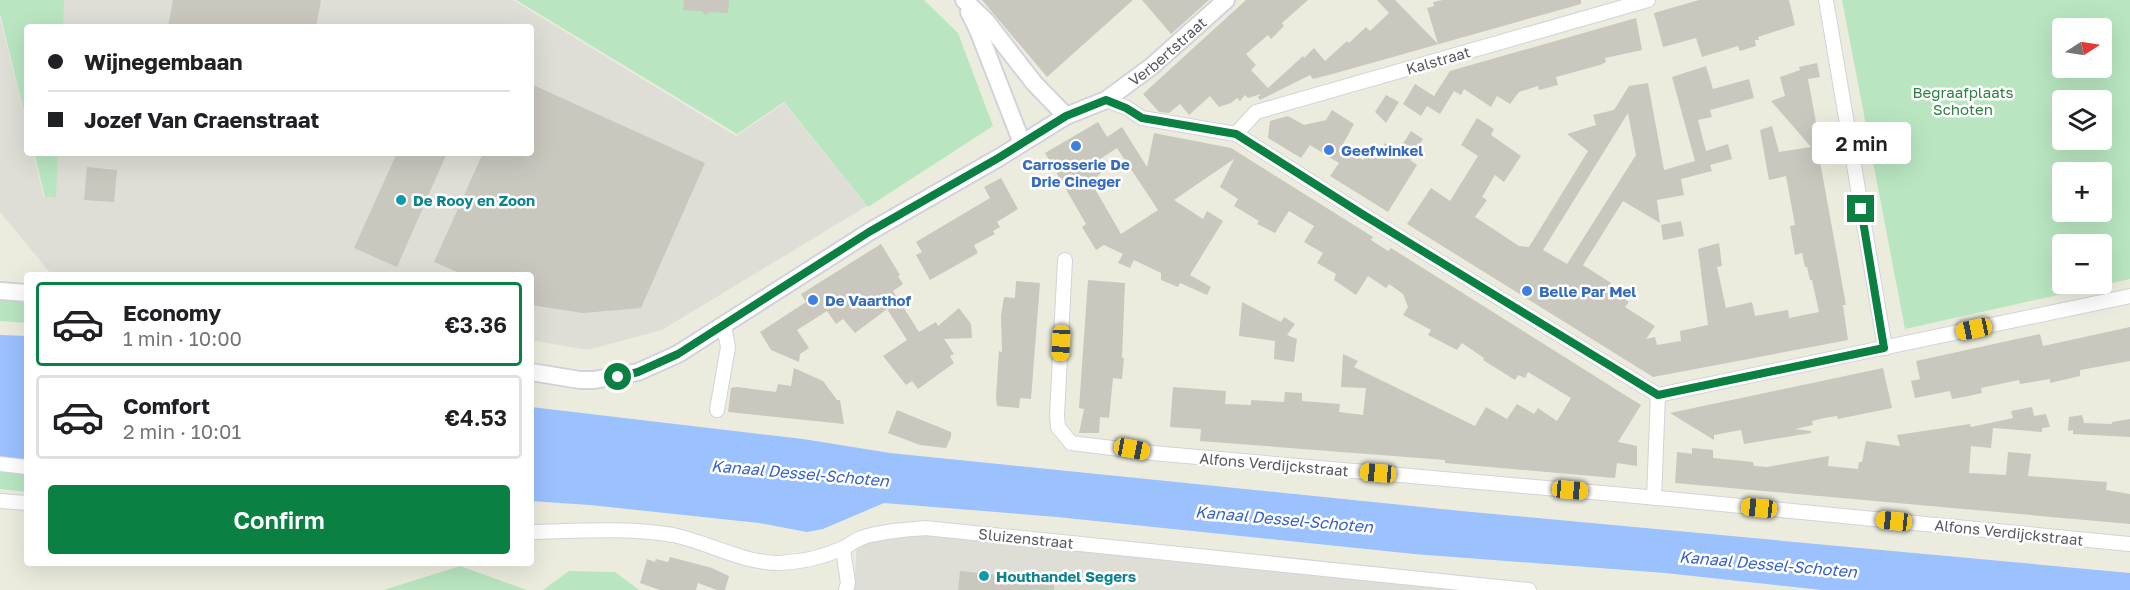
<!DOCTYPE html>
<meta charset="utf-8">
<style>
:root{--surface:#fff;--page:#f2f2f2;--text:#202124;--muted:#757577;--line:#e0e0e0;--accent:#0b8043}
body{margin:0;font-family:"Golos Text",sans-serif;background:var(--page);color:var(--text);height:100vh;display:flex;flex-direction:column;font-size:22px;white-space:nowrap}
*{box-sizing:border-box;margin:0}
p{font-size:20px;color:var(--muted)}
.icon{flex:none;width:33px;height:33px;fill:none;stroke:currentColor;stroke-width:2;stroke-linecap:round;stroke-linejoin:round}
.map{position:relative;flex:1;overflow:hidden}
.panel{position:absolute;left:24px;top:272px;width:510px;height:294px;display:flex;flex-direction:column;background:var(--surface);border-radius:6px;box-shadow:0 6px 24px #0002}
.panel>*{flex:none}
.banner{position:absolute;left:24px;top:24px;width:510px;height:132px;border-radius:6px;box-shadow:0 6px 24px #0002;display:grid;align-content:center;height:132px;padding:0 24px;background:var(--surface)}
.needle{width:39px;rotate:78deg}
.controls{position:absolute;left:2052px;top:18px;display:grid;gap:12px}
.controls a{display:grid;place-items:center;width:60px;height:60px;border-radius:6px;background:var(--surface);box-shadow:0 6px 24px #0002;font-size:30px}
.end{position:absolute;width:27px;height:27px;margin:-14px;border:8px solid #0b8043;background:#fff;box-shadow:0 0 0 3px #fff}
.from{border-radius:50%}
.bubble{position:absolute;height:42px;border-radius:6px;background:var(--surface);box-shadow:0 6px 24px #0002;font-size:20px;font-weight:600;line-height:42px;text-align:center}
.car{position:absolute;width:18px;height:36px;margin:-18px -9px;border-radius:8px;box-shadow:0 0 4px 2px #0007;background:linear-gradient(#f5c518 24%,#345 0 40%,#f5c518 0 76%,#345 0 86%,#f5c518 0)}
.banner b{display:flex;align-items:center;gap:21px;height:57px;font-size:22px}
.banner b+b{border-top:2px solid var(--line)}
.banner i{width:15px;height:15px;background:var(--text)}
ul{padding:10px 0 0;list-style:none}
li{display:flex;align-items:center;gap:18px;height:84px;margin:0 12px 9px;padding:0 12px;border:3px solid var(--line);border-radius:6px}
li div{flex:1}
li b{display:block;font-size:22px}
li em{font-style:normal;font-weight:600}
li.on{border-color:var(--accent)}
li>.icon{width:54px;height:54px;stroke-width:1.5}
.primary-button{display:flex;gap:12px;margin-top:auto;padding:12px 24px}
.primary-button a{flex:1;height:69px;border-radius:6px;background:var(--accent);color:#fff;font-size:24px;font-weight:600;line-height:69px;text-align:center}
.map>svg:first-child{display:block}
.industrial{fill:#dfded6}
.green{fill:#b9e6c1;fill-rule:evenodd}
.water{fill:#9bc1ff}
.building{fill:#c9c7be;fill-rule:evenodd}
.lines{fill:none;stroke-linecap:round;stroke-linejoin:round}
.minor-casing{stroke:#d2d3da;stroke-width:16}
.tertiary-casing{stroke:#d2d3da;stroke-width:20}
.minor{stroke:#fff;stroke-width:14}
.tertiary{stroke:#fff;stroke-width:16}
.route{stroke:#0b8043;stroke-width:8}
.shop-dot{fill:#3f7fe0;stroke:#fff;stroke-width:2}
.culture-dot{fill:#0f9aa8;stroke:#fff;stroke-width:2}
.labels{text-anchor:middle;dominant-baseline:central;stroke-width:5;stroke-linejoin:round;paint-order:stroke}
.street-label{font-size:15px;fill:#585a61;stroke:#fff}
.park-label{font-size:15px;fill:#2e8142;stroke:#fff}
.shop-label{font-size:15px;font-weight:bold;fill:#366cbe;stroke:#fff;text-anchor:start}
.culture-label{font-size:15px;font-weight:bold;fill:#0d838f;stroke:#fff;text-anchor:start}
.water-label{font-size:16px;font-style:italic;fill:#3963c8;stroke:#fff}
</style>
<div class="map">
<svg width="2130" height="590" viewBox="0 0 2130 590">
<rect width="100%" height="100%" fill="#ececde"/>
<g class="industrial">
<polygon points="60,0 513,0 736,136 784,103 867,206 662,330 587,350 531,340 531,274 51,274 0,212 0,18 27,127 27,153 33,153 44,197 53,198 54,153 531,153 531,27 59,27"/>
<polygon points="928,525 1492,590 854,590 857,540"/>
</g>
<g class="green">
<polygon points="0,0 64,0 63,27 27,27 27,125 0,14"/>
<polygon points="516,0 924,0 958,33 993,126 868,207 784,102 737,134"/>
<path d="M1842,0H2130V279L1905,329ZM2102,28V68H2062V28ZM2102,100V140H2062V100ZM2102,172V212H2062V172ZM2102,244V284H2062V244Z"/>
<polygon points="34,153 58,153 56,198 45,197"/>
<polygon points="0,300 27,303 27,323 0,321"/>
<polygon points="0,468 27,471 27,492 0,489"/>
<polygon points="460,566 527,590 384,590"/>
<polygon points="569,571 615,572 639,590 543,590"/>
</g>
<g class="water">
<polygon points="0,335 27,336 27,460 0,456"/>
<polygon points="531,407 803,439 890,453 1461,511 2130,573 2130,590 1822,590 1665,573 1414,554 1057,517 884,503 823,529 807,532 759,523 590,505 531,501"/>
</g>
<g class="building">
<polygon points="173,0 321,0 316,27 168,27"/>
<polygon points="684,0 729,0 728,13 710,12 705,15 702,11 683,10"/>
<polygon points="982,0 1133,0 1047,77"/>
<polygon points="1142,0 1209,0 1171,34"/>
<polygon points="1246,0 1308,0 1282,23 1284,26 1271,39 1268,35 1246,54 1256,65 1251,70 1268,88 1303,56 1304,58 1314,48 1325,61 1347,41 1349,43 1366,27 1370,31 1389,13 1377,0 1395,0 1438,44 1427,8 1434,6 1433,2 1443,0 1581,0 1581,4 1336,73 1313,79 1310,75 1260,100 1258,97 1261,94 1248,98 1245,95 1240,101 1237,98 1231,103 1219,107 1210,96 1189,115 1180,104 1169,113 1159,112 1143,94"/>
<polygon points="1699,0 1789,0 1795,25 1758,37 1759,40 1755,40 1756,46 1740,51 1738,46 1702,57 1696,38 1663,47 1654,13"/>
<polygon points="1636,18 1642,50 1605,58 1606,62 1600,65 1556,77 1558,85 1539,90 1538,86 1519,92 1510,104 1497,96 1491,107 1464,89 1461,95 1454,91 1440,114 1427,106 1421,116 1403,104 1415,84 1434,96 1450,71"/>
<path d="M1817,63L1820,77L1808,79L1818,133L1815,134L1846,305H1843L1848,340L1653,377L1407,224L1431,188L1450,201L1478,156L1461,145L1477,118L1494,129L1491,135L1521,156L1504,182L1495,175L1482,197L1487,200L1475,217L1519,246L1529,247L1588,151L1567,134L1596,125L1593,115L1614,110L1629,86L1648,83L1664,170L1695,161L1672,77L1706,66L1713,89L1749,79L1754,98L1710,110L1712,117L1698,120L1706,151L1728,144L1732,159L1710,165L1712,171L1681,179L1684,195L1657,200L1660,223L1623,201L1583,265L1611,283L1609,288L1629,302L1625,307L1655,326L1646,339L1655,337L1657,345L1681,341L1680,331L1708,325L1698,249L1719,243L1722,266L1717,267L1726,308L1752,302L1755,316L1788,310L1789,318L1819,312L1812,280H1810L1807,267H1805L1802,253L1795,255L1790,226L1795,225L1786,176L1769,180L1760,130L1772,126L1779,152L1811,147L1771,101L1785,96L1780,77L1800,70L1799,67ZM1628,113L1636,155L1567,264L1543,250Z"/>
<polygon points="531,84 705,163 641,308 583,313 531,305 531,274 462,274 434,262 483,153 531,153"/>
<polygon points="1386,95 1399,102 1386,123 1375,112"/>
<polygon points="1332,110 1354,124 1342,146 1363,160 1368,152 1377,158 1385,143 1394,150 1404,142 1411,131 1423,139 1410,160 1417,165 1388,212 1330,176 1339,163 1310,145 1301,158 1268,138 1270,121 1288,116 1304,125 1326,120"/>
<path d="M1098,122L1107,137L1122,127L1147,167L1154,133L1231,148L1373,237L1371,240L1388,251L1391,248L1628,397L1641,405L1618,442L1637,446V466L1617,463L1615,478L1445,463V460L1200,441L1201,429L1170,427L1173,387L1226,391L1225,404L1251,405V400L1284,402L1285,392L1302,393V401L1340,404L1339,412L1363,415L1366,388L1341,387L1343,354L1358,361L1354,367L1475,426L1486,407L1507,419L1517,404L1534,414L1538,408L1557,421L1571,398L1528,372L1525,378L1518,375L1515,380L1483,360L1484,358L1462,343L1457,350L1428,335L1431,330L1403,315L1408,307L1403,294L1389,284L1386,288L1368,276L1356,295L1334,280L1336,274L1317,263L1323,253L1304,242L1314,226L1289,211L1275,233L1257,224L1259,221L1234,206L1238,199L1220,187L1234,159L1174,200L1203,219L1207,211L1223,221L1190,275L1211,287L1207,295L1180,283L1178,287L1161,280V273L1134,260L1130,268L1118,263L1123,254L1104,245L1096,250L1082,227L1086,224L1045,153ZM1117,148L1158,210L1121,234L1091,182L1103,171L1097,161Z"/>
<polygon points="397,153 447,153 397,267 354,248"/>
<polygon points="87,167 117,170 114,202 84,200"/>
<polygon points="1001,178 1018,209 997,222 1000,227 993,231 995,234 974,245 978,253 930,280 916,255 922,252 916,242 990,198 984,187"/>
<polygon points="1681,221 1684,236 1663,240 1661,225"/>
<polygon points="881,244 900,275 898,276 903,284 893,291 919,332 936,322 938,326 959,308 971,324 972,338 944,339 954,354 950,356 954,363 918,389 912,381 906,385 883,356 907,340 887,309 855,333 843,319 836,324 827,311 797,330 809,348 800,354 799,362 771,350 760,332 806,302 801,294"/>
<polygon points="1088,280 1125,283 1122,358 1124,358 1122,379 1113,378 1109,418 1100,417 1099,433 1079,433 1084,409 1079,408"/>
<polygon points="1016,281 1040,283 1031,399 1020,398 1019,408 997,406 996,396 999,351 1002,352 1001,316 1004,297 1015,298"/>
<polygon points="1242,302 1281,322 1284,317 1295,324 1287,335 1297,339 1294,362 1274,359 1275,341 1239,336"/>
<polygon points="2130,327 2130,361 2080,370 2080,376 2050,383 2050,379 2020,384 2019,380 1981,388 1982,393 1964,397 1952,399 1950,391 1915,398 1911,381 1920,379 1916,361 2040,334 2043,346"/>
<polygon points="794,368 823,381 837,400 840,400 844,424 728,412 731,388 737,387 776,392 778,384 791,386"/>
<polygon points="1883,368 1892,408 1838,419 1837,416 1824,418 1812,421 1813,425 1795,429 1811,431 1811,433 1744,444 1741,430 1714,435 1714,440 1670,413"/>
<polygon points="2032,407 2034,416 2046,414 2050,427 2042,428 2042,432 1993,428 1991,448 1971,446 1969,473 2006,475 2008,452 2031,454 2028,476 2107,482 2106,490 2130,494 2130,524 1675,483 1677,452 1692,454 1692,448 1713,450 1713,458 1753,462 1754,466 1767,467 1829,456 1828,466 1858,469 1859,462 1862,462 1866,441 1900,446 1897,435 1970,424 1971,427 2013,418 2011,411"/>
<polygon points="897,410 951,432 951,437 946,448 920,445 888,433"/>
<polygon points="2082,415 2084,423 2112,424 2112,422 2130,419 2130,437 2073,434 2073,430 2068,431 2069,417"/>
<polygon points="670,557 712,568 729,576 725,590 717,590 698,583 696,590 660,590 640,583 647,559 655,562 656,559 668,562"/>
<polygon points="960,571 1054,581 1054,590 958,590"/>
</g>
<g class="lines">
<defs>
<g id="minor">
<polyline points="1826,0 1885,348"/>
<polyline points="1106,100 1127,108 1142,118 1236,134 1362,214 1658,395 2130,296"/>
<polyline points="1236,134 1256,112 1648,0"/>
<polyline points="1065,260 1057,415 1058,427 1071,443 1153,453 1669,499 2130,544"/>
<polyline points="717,410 728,347 724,326"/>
<polyline points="0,464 27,467"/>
<polyline points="1654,498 1658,395"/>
<polyline points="0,501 27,503"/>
<path d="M531,532C578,531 627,527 673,535C708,542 742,563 779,563C801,562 821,558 841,549C848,546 854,541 861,538C881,531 904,530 925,528L1529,590"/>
<polyline points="843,549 848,583 846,590"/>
</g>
<g id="tertiary">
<polyline points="964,0 986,21 1034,83 1066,116"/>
<polyline points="969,12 978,30 1022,143"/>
<polyline points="0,291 27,293"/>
<path id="s1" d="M531,372L580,380H594L638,372L678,354L869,232L1000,157L1066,116L1106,100L1152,66L1226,0"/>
</g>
</defs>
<use href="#minor" class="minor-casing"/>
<use href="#tertiary" class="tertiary-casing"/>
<use href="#minor" class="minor"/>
<use href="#tertiary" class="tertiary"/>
</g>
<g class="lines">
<polyline class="route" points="618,377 638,372 678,354 869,232 1000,157 1066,116 1106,100 1126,108 1142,118 1236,134 1362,214 1658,395 1884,348 1861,209"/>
</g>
<g class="shop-dot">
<circle cx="1076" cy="146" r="6"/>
<circle cx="1329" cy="150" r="6"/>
<circle cx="1527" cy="291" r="6"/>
<circle cx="813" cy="300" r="6"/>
</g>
<g class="culture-dot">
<circle cx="401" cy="200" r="6"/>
<circle cx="984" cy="576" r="6"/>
</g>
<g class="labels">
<g class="street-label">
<text stroke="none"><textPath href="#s1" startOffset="729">Verbertstraat</textPath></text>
<text transform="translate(1438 60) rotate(-16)">Kalstraat</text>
<text transform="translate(1274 464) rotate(5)">Alfons Verdijckstraat</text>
<text transform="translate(2009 532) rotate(6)">Alfons Verdijckstraat</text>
<text transform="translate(1026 538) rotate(6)">Sluizenstraat</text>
</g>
<g class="park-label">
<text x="1963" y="92">Begraafplaats<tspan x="1963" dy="17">Schoten</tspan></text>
</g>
<g class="shop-label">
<text x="1341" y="150">Geefwinkel</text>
<text x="1076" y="164" text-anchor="middle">Carrosserie De<tspan x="1076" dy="17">Drie Cineger</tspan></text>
<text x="1539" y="291">Belle Par Mel</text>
<text x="825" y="300">De Vaarthof</text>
</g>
<g class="culture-label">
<text x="413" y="200">De Rooy en Zoon</text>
<text x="996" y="576">Houthandel Segers</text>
</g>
<g class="water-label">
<text transform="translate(800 473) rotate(5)">Kanaal Dessel-Schoten</text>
<text transform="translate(1284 519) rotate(5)">Kanaal Dessel-Schoten</text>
<text transform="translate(1768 564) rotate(5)">Kanaal Dessel-Schoten</text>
</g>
</g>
</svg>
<div class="controls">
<a><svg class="needle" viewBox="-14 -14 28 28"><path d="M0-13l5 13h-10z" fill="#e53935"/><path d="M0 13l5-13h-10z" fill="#757577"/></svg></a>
<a><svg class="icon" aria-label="layers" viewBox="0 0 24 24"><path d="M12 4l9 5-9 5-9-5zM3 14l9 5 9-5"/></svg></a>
<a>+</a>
<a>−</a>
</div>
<i class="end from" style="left:618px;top:377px"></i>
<i class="end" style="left:1861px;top:209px"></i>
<div class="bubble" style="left:1812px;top:122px;width:99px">2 min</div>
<i class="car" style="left:1974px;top:329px;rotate:258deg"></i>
<i class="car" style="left:1061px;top:343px;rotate:183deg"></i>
<i class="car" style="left:1132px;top:449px;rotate:101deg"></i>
<i class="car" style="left:1378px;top:473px;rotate:275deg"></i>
<i class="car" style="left:1570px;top:490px;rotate:95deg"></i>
<i class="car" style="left:1759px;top:508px;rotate:276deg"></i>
<i class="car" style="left:1894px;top:521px;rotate:276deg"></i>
<div class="banner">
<b><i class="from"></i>Wijnegembaan</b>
<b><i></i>Jozef Van Craenstraat</b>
</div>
<section class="panel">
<ul>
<li class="on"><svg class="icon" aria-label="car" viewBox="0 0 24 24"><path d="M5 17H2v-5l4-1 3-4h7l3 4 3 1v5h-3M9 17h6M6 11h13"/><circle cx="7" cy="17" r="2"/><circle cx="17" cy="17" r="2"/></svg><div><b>Economy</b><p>1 min · 10:00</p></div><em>€3.36</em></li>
<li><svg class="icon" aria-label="car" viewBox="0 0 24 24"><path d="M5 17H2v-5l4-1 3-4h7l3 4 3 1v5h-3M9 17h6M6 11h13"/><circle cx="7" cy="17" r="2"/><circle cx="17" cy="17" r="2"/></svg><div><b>Comfort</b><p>2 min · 10:01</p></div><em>€4.53</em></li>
</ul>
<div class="primary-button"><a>Confirm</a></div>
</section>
</div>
